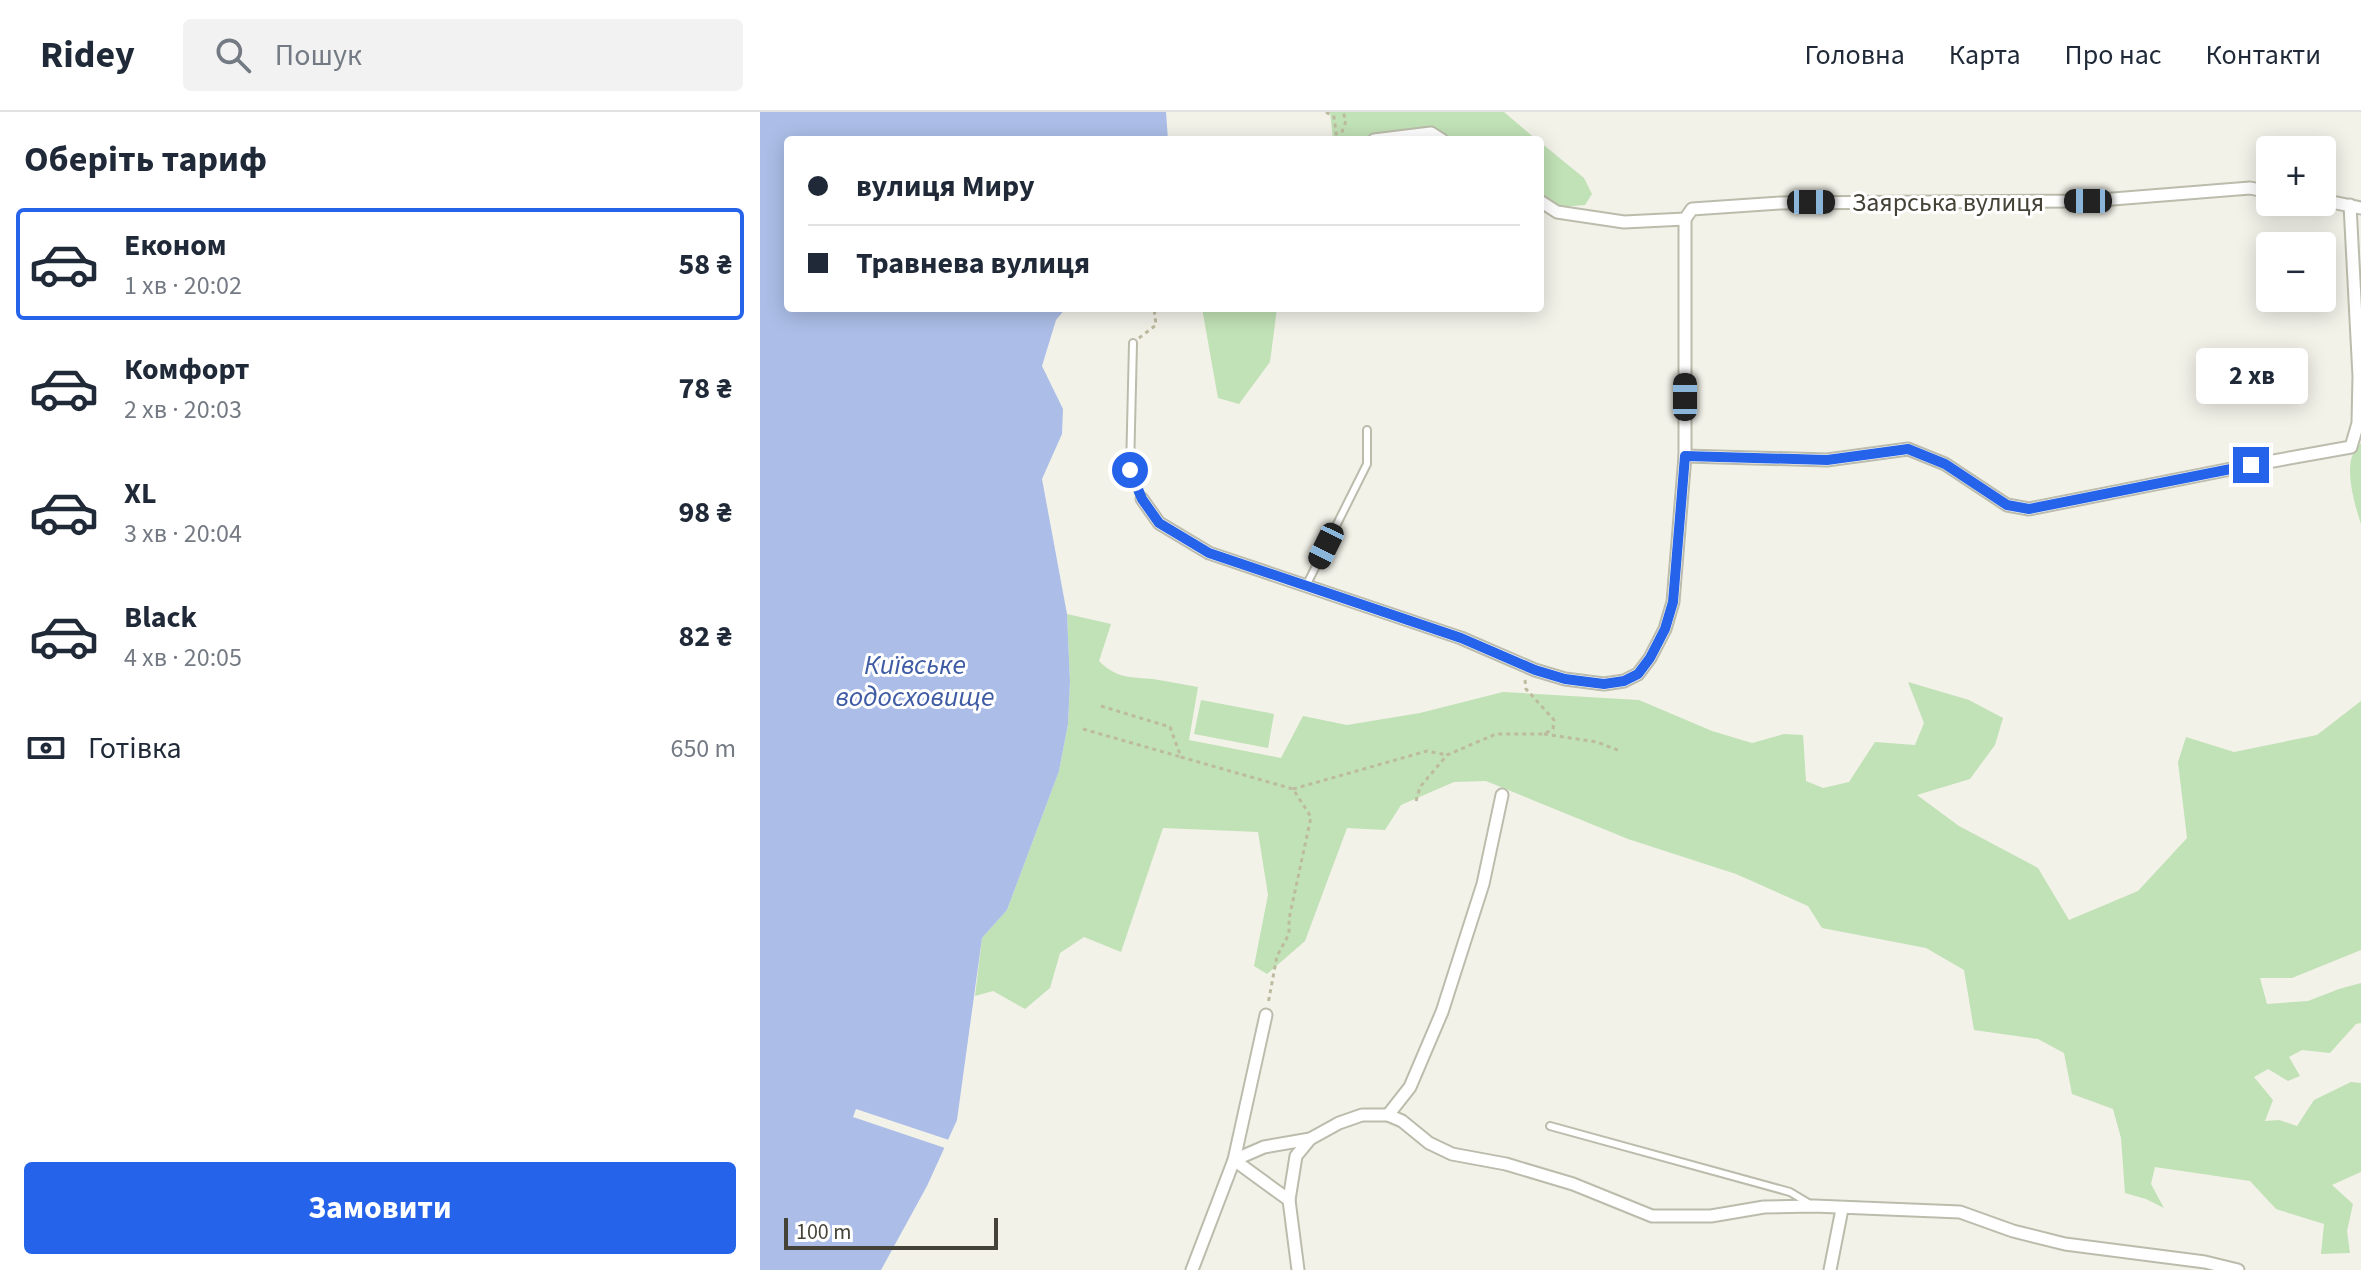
<!DOCTYPE html>
<html lang="uk">
<meta charset="utf-8">
<style>
:root{--surface:#fff;--page:#f2f2f3;--text:#1f2937;--muted:#747a83;--line:#e0e1e3;--accent:#2563eb}
body{margin:0;font-family:"Source Sans 3",sans-serif;background:var(--page);color:var(--text);height:100vh;display:flex;flex-direction:column;font-size:30px;white-space:nowrap}
*{box-sizing:border-box;margin:0}
p{font-size:26px;color:var(--muted)}
.icon{flex:none;width:44px;height:44px;fill:none;stroke:currentColor;stroke-width:2;stroke-linecap:round;stroke-linejoin:round}
.map{position:relative;flex:1;overflow:hidden}
.details{display:flex;flex-direction:column;background:var(--surface);width:760px}
.details>*{flex:none}
.banner{position:absolute;left:24px;top:24px;width:760px;height:176px;border-radius:8px;box-shadow:0 4px 20px #0003;display:grid;align-content:center;height:176px;padding:0 24px;background:var(--surface)}
.fabs{position:absolute;left:1496px;top:24px;display:grid;gap:16px}
.fabs a{display:grid;place-items:center;width:80px;height:80px;border-radius:8px;background:var(--surface);box-shadow:0 4px 20px #0003;font-size:40px}
.scale{position:absolute;left:24px;bottom:20px;width:214px;box-sizing:border-box;padding-left:8px;border:4px solid #454338;border-top:0;font-size:22px;line-height:28px;white-space:nowrap;color:#454338;-webkit-text-stroke:6px #fff;paint-order:stroke}
.end{position:absolute;width:36px;height:36px;margin:-18px;border:10px solid #2563eb;background:#fff;box-shadow:0 0 0 4px #fff}
.from{border-radius:50%}
.bubble{position:absolute;height:56px;border-radius:8px;background:var(--surface);box-shadow:0 4px 20px #0003;font-size:26px;font-weight:700;line-height:56px;text-align:center}
.car{position:absolute;width:24px;height:48px;margin:-24px -12px;border-radius:10px;box-shadow:0 0 6px 2px #0007;background:linear-gradient(#222 24%,#8ab4d8 0 40%,#222 0 76%,#8ab4d8 0 86%,#222 0)}
.banner b{display:flex;align-items:center;gap:28px;height:76px;font-size:30px}
.banner b+b{border-top:2px solid var(--line)}
.banner i{width:20px;height:20px;background:var(--text)}
ul{padding:0;list-style:none}
li{display:flex;align-items:center;gap:24px;height:112px;margin:0 16px 12px;padding:0 8px;border:4px solid transparent;border-radius:8px}
li div{flex:1}
li b{display:block;font-size:30px}
li em{font-style:normal;font-weight:700}
li.on{border-color:var(--accent)}
li>.icon{width:72px;height:72px;stroke-width:1.5}
h2{padding:0 24px;font-size:36px;line-height:96px}
.pay{display:flex;align-items:center;gap:20px;height:88px;padding:0 24px;font-size:30px}
.pay p{margin-inline-start:auto}
.action{display:flex;gap:16px;margin-top:auto;padding:16px 24px}
.action a{flex:1;height:92px;border-radius:8px;background:var(--accent);color:#fff;font-size:32px;font-weight:700;line-height:92px;text-align:center}
header{display:flex;align-items:center;gap:48px;box-sizing:border-box;height:112px;padding:0 40px;background:var(--surface);border-bottom:2px solid var(--line)}
header strong{font-size:38px}
nav{display:flex;gap:44px;margin-inline-start:auto;font-size:28px}
.search{width:560px;height:72px;background:var(--page);display:flex;align-items:center;gap:20px;box-sizing:border-box;padding:0 28px;border-radius:8px;color:var(--muted);font-size:30px}
main{display:flex;flex:1;min-height:0}
.map>svg:first-child{display:block}
.green{fill:#c1e1b6}
.water{fill:#acbee7}
.pier{fill:#f2f2e9}
.lines{fill:none;stroke-linecap:round;stroke-linejoin:round}
.service-casing{stroke:#bcbcac;stroke-width:10}
.minor-casing{stroke:#bcbcac;stroke-width:15}
.path{stroke:#bcbb9f;stroke-width:3;stroke-dasharray:4 4;stroke-linecap:butt}
.service{stroke:#fff;stroke-width:6}
.minor{stroke:#fff;stroke-width:11}
.route{stroke:#2563eb;stroke-width:10}
.labels{text-anchor:middle;dominant-baseline:central;stroke-width:6;stroke-linejoin:round;paint-order:stroke}
.street-label{font-size:26px;fill:#454338;stroke:#fff}
.water-label{font-size:28px;font-style:italic;fill:#3e5ba4;stroke:#fff}
</style>
<header>
<strong>Ridey</strong>
<div class="search"><svg class="icon" aria-label="search" viewBox="0 0 24 24"><circle cx="10" cy="10" r="6"/><path d="M15 15l6 6"/></svg>Пошук</div>
<nav><a>Головна</a><a>Карта</a><a>Про нас</a><a>Контакти</a></nav>
</header>
<main>
<section class="details">
<h2>Оберіть тариф</h2>
<ul>
<li class="on"><svg class="icon" aria-label="car" viewBox="0 0 24 24"><path d="M5 17H2v-5l4-1 3-4h7l3 4 3 1v5h-3M9 17h6M6 11h13"/><circle cx="7" cy="17" r="2"/><circle cx="17" cy="17" r="2"/></svg><div><b>Економ</b><p>1 хв · 20:02</p></div><em>58 ₴</em></li>
<li><svg class="icon" aria-label="car" viewBox="0 0 24 24"><path d="M5 17H2v-5l4-1 3-4h7l3 4 3 1v5h-3M9 17h6M6 11h13"/><circle cx="7" cy="17" r="2"/><circle cx="17" cy="17" r="2"/></svg><div><b>Комфорт</b><p>2 хв · 20:03</p></div><em>78 ₴</em></li>
<li><svg class="icon" aria-label="car" viewBox="0 0 24 24"><path d="M5 17H2v-5l4-1 3-4h7l3 4 3 1v5h-3M9 17h6M6 11h13"/><circle cx="7" cy="17" r="2"/><circle cx="17" cy="17" r="2"/></svg><div><b>XL</b><p>3 хв · 20:04</p></div><em>98 ₴</em></li>
<li><svg class="icon" aria-label="car" viewBox="0 0 24 24"><path d="M5 17H2v-5l4-1 3-4h7l3 4 3 1v5h-3M9 17h6M6 11h13"/><circle cx="7" cy="17" r="2"/><circle cx="17" cy="17" r="2"/></svg><div><b>Black</b><p>4 хв · 20:05</p></div><em>82 ₴</em></li>
</ul>
<div class="pay"><svg class="icon" aria-label="cash" viewBox="0 0 24 24"><path d="M3 7h18v10H3z"/><circle cx="12" cy="12" r="2"/></svg>Готівка<p>650 m</p></div>
<div class="action"><a>Замовити</a></div>
</section>
<div class="map">
<svg width="1601" height="1158" viewBox="0 0 1601 1158">
<rect width="100%" height="100%" fill="#f2f2e9"/>
<g class="green">
<polygon points="570,0 744,0 777,28 692,28 673,16 611,28 573,28"/>
<polygon points="780,30 824,66 832,82 825,93 800,95 780,82"/>
<polygon points="442,196 517,196 510,250 479,292 458,286"/>
<path d="M1601,331V412C1595,394 1585,360 1593,342C1595,338 1598,335 1601,331Z"/>
<path d="M307,502L351,512L339,549C359,569 373,564 399,568C412,570 425,573 438,575L429,628L521,646L543,604L587,613L660,601L743,580L879,588L952,619L992,631L1024,622L1043,623L1046,669L1063,676L1089,670L1115,630L1155,633L1164,611L1148,570L1209,588L1243,606L1235,633L1210,667L1157,683L1199,714L1278,756L1309,808L1378,779L1427,726L1418,650L1426,625L1474,640L1557,623L1601,589V838L1532,866H1500L1507,892L1548,889L1579,877L1601,871V911L1596,912L1570,941L1542,938L1529,945L1540,964L1528,969L1508,957L1494,965L1513,988L1505,1009L1519,1008L1537,1014L1554,988L1591,970L1601,971V1060L1572,1073L1593,1092L1587,1119L1590,1141L1561,1142L1564,1112L1516,1097L1490,1069L1395,1055L1391,1072L1404,1096L1386,1087L1365,1081L1361,1026L1353,997L1312,982L1304,941L1278,927L1214,918L1204,858L1166,836L1062,816L1048,794L976,762L868,727L726,669L694,670L641,693L625,718L587,716L545,829L507,862L494,854L508,783L498,720L403,716L361,840L324,825L300,841L290,876L265,897L233,879L215,884L222,826L247,798L299,659L308,612L310,570Z"/>
<polygon points="441,588 514,602 508,636 434,622"/>
</g>
<polygon class="water" points="0,0 406,0 408,28 28,28 28,196 306,196 296,208 282,254 303,297 302,322 282,367 307,502 310,570 308,612 299,659 247,798 222,826 197,1008 167,1074 121,1158 0,1158"/>
<polygon class="pier" points="96,997 189,1028 185,1036 93,1005"/>
<g class="lines">
<defs>
<g id="service">
<polyline points="373,231 370,358 382,387"/>
<polyline points="546,474 607,352 607,318"/>
<polyline points="790,1014 1030,1080 1050,1092"/>
</g>
<g id="minor">
<polyline points="614,28 671,21 682,28"/>
<polyline points="1562,88 1601,96"/>
<polyline points="780,89 797,100 864,110 925,107 932,97 1020,91 1328,89 1490,76 1510,80"/>
<polyline points="925,344 1067,348 1148,337 1185,352 1247,393 1269,397 1491,353 1591,335 1598,311 1599,264 1590,93"/>
<polyline points="382,387 399,411 449,441 701,526 775,558 805,567 844,572 864,569 878,562 890,546 905,517 913,490 925,344 925,107"/>
<polyline points="628,1003 650,975 682,900 723,772 742,683"/>
<polyline points="529,1088 536,1044 550,1027"/>
<polyline points="432,1158 474,1048 506,903"/>
<polyline points="538,1158 529,1088 474,1048 504,1035 550,1027 579,1011 602,1003 628,1003 642,1009 669,1031 692,1042 746,1052 813,1072 892,1104 951,1104 1004,1095 1054,1094 1200,1100 1253,1119 1305,1132 1445,1150 1478,1158"/>
<polyline points="1070,1158 1082,1097"/>
</g>
</defs>
<use href="#service" class="service-casing"/>
<use href="#minor" class="minor-casing"/>
<g class="path">
<polyline points="566,0 574,5 577,28"/>
<polyline points="579,28 586,9 583,0"/>
<polyline points="379,226 396,213 394,196"/>
<polyline points="341,594 410,615 421,645 533,677 551,705 529,807 529,822 517,844 508,892"/>
<polyline points="323,617 421,645"/>
<polyline points="784,622 837,630 860,639"/>
<polyline points="533,677 667,639 687,643"/>
<polyline points="656,689 660,675 687,643 736,622 784,622 793,617 794,608 766,577 765,568"/>
</g>
<use href="#service" class="service"/>
<use href="#minor" class="minor"/>
</g>
<g class="lines">
<polyline class="route" points="370,358 382,387 399,411 449,441 701,526 775,558 805,567 844,572 864,569 878,562 890,546 905,517 913,490 925,344 1067,348 1148,337 1185,352 1247,393 1269,397 1491,353"/>
</g>
<g class="labels">
<g class="street-label">
<text x="1188" y="90">Заярська вулиця</text>
</g>
<g class="water-label">
<text x="155" y="553">Київське<tspan x="155" dy="32">водосховище</tspan></text>
</g>
</g>
</svg>
<div class="fabs">
<a>+</a>
<a>−</a>
</div>
<div class="scale">100 m</div>
<i class="end from" style="left:370px;top:358px"></i>
<i class="end" style="left:1491px;top:353px"></i>
<div class="bubble" style="left:1436px;top:236px;width:112px">2 хв</div>
<i class="car" style="left:1328px;top:89px;rotate:270deg"></i>
<i class="car" style="left:1051px;top:90px;rotate:90deg"></i>
<i class="car" style="left:925px;top:285px;rotate:0deg"></i>
<i class="car" style="left:566px;top:434px;rotate:206deg"></i>
<div class="banner">
<b><i class="from"></i>вулиця Миру</b>
<b><i></i>Травнева вулиця</b>
</div>
</div>
</main>
